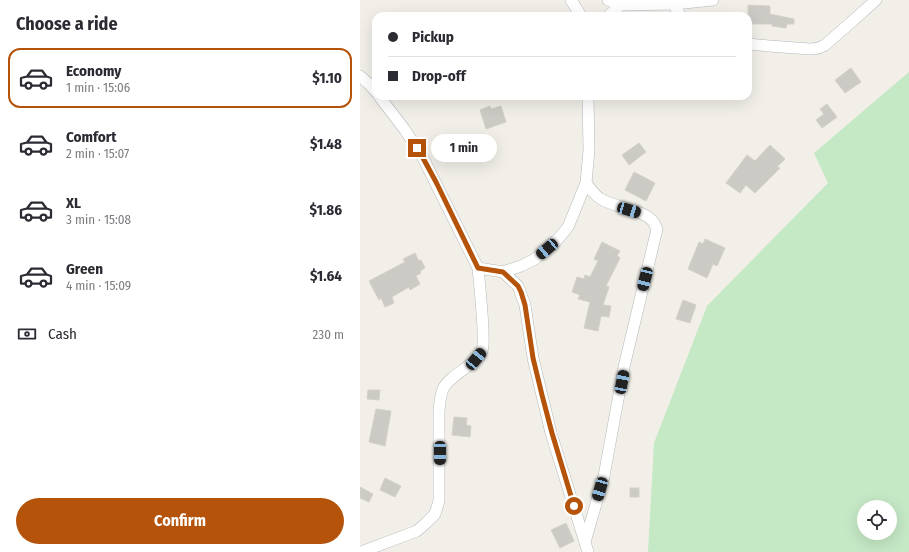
<!DOCTYPE html>
<meta charset="utf-8">
<style>
:root{--surface:#fff;--page:#f7f7f7;--text:#2b2b33;--muted:#7c7c81;--line:#e1e1e2;--accent:#b45309}
body{margin:0;font-family:"Fira Sans Condensed",sans-serif;background:var(--page);color:var(--text);height:100vh;display:flex;flex-direction:column;font-size:15px;white-space:nowrap}
*{box-sizing:border-box;margin:0}
p{font-size:13px;color:var(--muted)}
.icon{flex:none;width:22px;height:22px;fill:none;stroke:currentColor;stroke-width:2;stroke-linecap:round;stroke-linejoin:round}
.map{position:relative;flex:1;overflow:hidden}
.panel{display:flex;flex-direction:column;background:var(--surface);width:360px}
.panel>*{flex:none}
.banner{position:absolute;left:12px;top:12px;width:380px;height:88px;border-radius:12px;box-shadow:0 4px 16px #0002;display:grid;align-content:center;height:88px;padding:0 16px;background:var(--surface)}
.fabs{position:absolute;left:497px;top:500px;display:grid;gap:8px}
.fabs a{display:grid;place-items:center;width:40px;height:40px;border-radius:50%;background:var(--surface);box-shadow:0 4px 16px #0002;font-size:20px}
.end{position:absolute;width:18px;height:18px;margin:-9px;border:5px solid #b45309;background:#fff;box-shadow:0 0 0 2px #fff}
.from{border-radius:50%}
.bubble{position:absolute;height:28px;border-radius:14px;background:var(--surface);box-shadow:0 4px 16px #0002;font-size:13px;font-weight:700;line-height:28px;text-align:center}
.car{position:absolute;width:12px;height:24px;margin:-12px -6px;border-radius:5px;box-shadow:0 0 3px 1px #0007;background:linear-gradient(#222 24%,#8ab4d8 0 40%,#222 0 76%,#8ab4d8 0 86%,#222 0)}
.banner b{display:flex;align-items:center;gap:14px;height:38px;font-size:15px}
.banner b+b{border-top:1px solid var(--line)}
.banner i{width:10px;height:10px;background:var(--text)}
ul{padding:0;list-style:none}
li{display:flex;align-items:center;gap:12px;height:60px;margin:0 8px 6px;padding:0 8px;border:2px solid transparent;border-radius:12px}
li div{flex:1}
li b{display:block;font-size:15px}
li em{font-style:normal;font-weight:700}
li.on{border-color:var(--accent)}
li>.icon{width:36px;height:36px;stroke-width:1.5}
h2{padding:0 16px;font-size:18px;line-height:48px}
.pay{display:flex;align-items:center;gap:10px;height:44px;padding:0 16px;font-size:15px}
.pay p{margin-inline-start:auto}
.primary-button{display:flex;gap:8px;margin-top:auto;padding:8px 16px}
.primary-button a{flex:1;height:46px;border-radius:24px;background:var(--accent);color:#fff;font-size:16px;font-weight:700;line-height:46px;text-align:center}
main{display:flex;flex:1;min-height:0}
.map>svg:first-child{display:block}
.green{fill:#c5e8c5;fill-rule:evenodd}
.building{fill:#cccac5;stroke:#d6d1c6}
.lines{fill:none;stroke-linecap:round;stroke-linejoin:round}
.minor-casing{stroke:#b5b8bc;stroke-width:12}
.minor{stroke:#fff;stroke-width:11}
.route{stroke:#b45309;stroke-width:5}
</style>
<main>
<section class="panel">
<h2>Choose a ride</h2>
<ul>
<li class="on"><svg class="icon" aria-label="car" viewBox="0 0 24 24"><path d="M5 17H2v-5l4-1 3-4h7l3 4 3 1v5h-3M9 17h6M6 11h13"/><circle cx="7" cy="17" r="2"/><circle cx="17" cy="17" r="2"/></svg><div><b>Economy</b><p>1 min · 15:06</p></div><em>$1.10</em></li>
<li><svg class="icon" aria-label="car" viewBox="0 0 24 24"><path d="M5 17H2v-5l4-1 3-4h7l3 4 3 1v5h-3M9 17h6M6 11h13"/><circle cx="7" cy="17" r="2"/><circle cx="17" cy="17" r="2"/></svg><div><b>Comfort</b><p>2 min · 15:07</p></div><em>$1.48</em></li>
<li><svg class="icon" aria-label="car" viewBox="0 0 24 24"><path d="M5 17H2v-5l4-1 3-4h7l3 4 3 1v5h-3M9 17h6M6 11h13"/><circle cx="7" cy="17" r="2"/><circle cx="17" cy="17" r="2"/></svg><div><b>XL</b><p>3 min · 15:08</p></div><em>$1.86</em></li>
<li><svg class="icon" aria-label="car" viewBox="0 0 24 24"><path d="M5 17H2v-5l4-1 3-4h7l3 4 3 1v5h-3M9 17h6M6 11h13"/><circle cx="7" cy="17" r="2"/><circle cx="17" cy="17" r="2"/></svg><div><b>Green</b><p>4 min · 15:09</p></div><em>$1.64</em></li>
</ul>
<div class="pay"><svg class="icon" aria-label="cash" viewBox="0 0 24 24"><path d="M3 7h18v10H3z"/><circle cx="12" cy="12" r="2"/></svg>Cash<p>230 m</p></div>
<div class="primary-button"><a>Confirm</a></div>
</section>
<div class="map">
<svg width="549" height="552" viewBox="0 0 549 552">
<rect width="100%" height="100%" fill="#f1efe8"/>
<path class="green" d="M549,72V552H288L294,443L347,306L468,183L454,153ZM504,507H530V533H504Z"/>
<g class="building">
<polygon points="388,5 410,6 410,14 434,19 434,24 427,24 426,28 412,26 412,24 388,24"/>
<polygon points="491,68 501,82 485,93 475,80"/>
<polygon points="467,104 477,117 462,128 456,120 464,114 460,109"/>
<polygon points="130,106 131,109 141,106 146,122 126,129 120,110"/>
<polygon points="279,143 286,152 269,165 262,155"/>
<polygon points="410,145 425,159 417,167 420,168 395,193 386,185 380,193 366,183 387,155 395,161"/>
<polygon points="274,172 295,183 286,201 265,190"/>
<polygon points="345,239 365,248 357,266 353,264 347,278 328,269 339,242 343,244"/>
<polygon points="242,242 260,251 257,256 260,258 246,286 249,287 243,305 251,306 249,317 241,316 238,331 224,328 230,302 218,299 220,295 212,292 217,277 224,279 225,275 230,277 238,261 234,259"/>
<polygon points="55,253 59,261 61,260 65,268 60,271 61,273 56,276 60,284 50,290 49,287 32,297 34,303 25,307 21,298 19,300 9,281 45,262 43,259"/>
<polygon points="323,300 336,305 330,323 316,319"/>
<polygon points="8,390 20,390 19,400 7,399"/>
<polygon points="16,409 31,411 25,446 9,442"/>
<polygon points="94,417 107,418 106,425 111,426 110,437 92,435"/>
<polygon points="25,478 41,486 35,497 20,490"/>
<polygon points="0,487 13,494 9,502 0,498"/>
<rect x="270" y="488" width="9" height="9"/>
<polygon points="206,523 214,541 200,548 191,530"/>
</g>
<g class="lines">
<defs>
<g id="minor">
<polyline points="211,0 221,16"/>
<polyline points="248,0 261,5"/>
<polyline points="315,4 316,9 321,16"/>
<polyline points="248,16 261,5 315,4 353,0"/>
<path d="M388,44L409,46L450,49C455,49 460,48 465,45L488,25L516,0"/>
<polyline points="0,76 10,85 16,92"/>
<polyline points="19,96 45,130 63,158 118,268 143,272 161,266 175,259 198,239 208,227 226,183 229,150 228,96"/>
<polyline points="143,272 158,286 165,305 173,358 191,433 228,552"/>
<path d="M225,542L244,476L264,367L297,229C296,227 295,225 294,223C285,209 255,208 241,199C235,196 230,188 226,183"/>
<path d="M1,552L57,531L66,523L75,514L79,501V411C80,403 80,396 83,389C89,375 118,364 122,351C124,344 123,336 123,329C122,309 120,288 118,268"/>
</g>
</defs>
<use href="#minor" class="minor-casing"/>
<use href="#minor" class="minor"/>
</g>
<g class="lines">
<polyline class="route" points="57,148 63,158 76,182 118,268 143,272 158,286 161,292 165,305 173,358 182,395 192,433 214,506"/>
</g>
</svg>
<div class="fabs">
<a><svg class="icon" aria-label="locate" viewBox="0 0 24 24"><circle cx="12" cy="12" r="6"/><path d="M12 2v4M12 18v4M2 12h4M18 12h4"/></svg></a>
</div>
<i class="end from" style="left:214px;top:506px"></i>
<i class="end" style="left:57px;top:148px"></i>
<div class="bubble" style="left:71px;top:134px;width:66px">1 min</div>
<i class="car" style="left:269px;top:210px;rotate:106deg"></i>
<i class="car" style="left:187px;top:249px;rotate:230deg"></i>
<i class="car" style="left:285px;top:279px;rotate:194deg"></i>
<i class="car" style="left:116px;top:359px;rotate:39deg"></i>
<i class="car" style="left:262px;top:382px;rotate:11deg"></i>
<i class="car" style="left:80px;top:453px;rotate:180deg"></i>
<i class="car" style="left:240px;top:489px;rotate:196deg"></i>
<div class="banner">
<b><i class="from"></i>Pickup</b>
<b><i></i>Drop-off</b>
</div>
</div>
</main>
